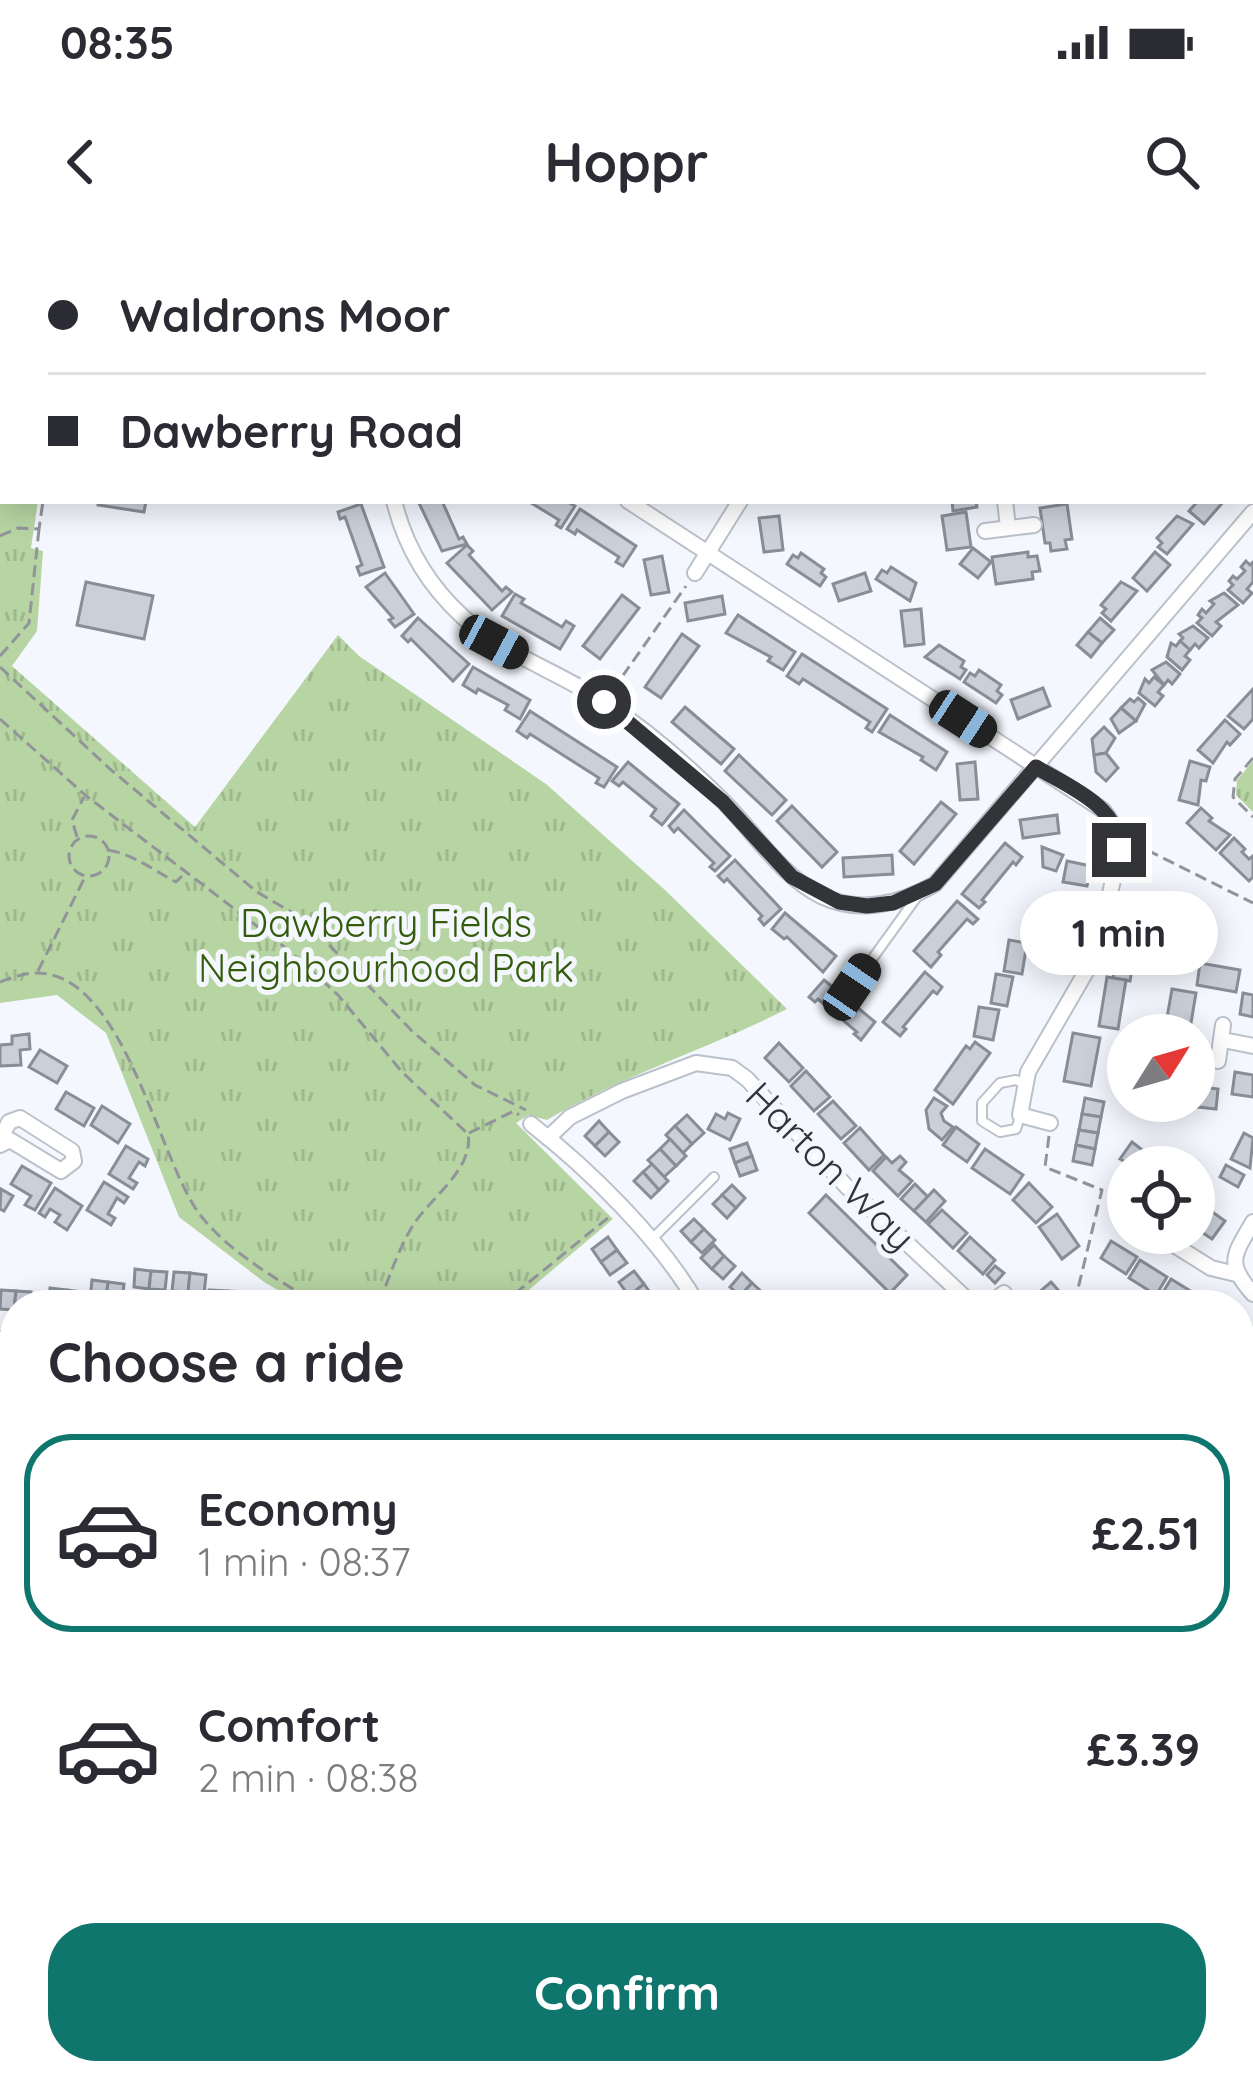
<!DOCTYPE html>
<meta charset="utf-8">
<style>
:root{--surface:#fff;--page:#f2f2f3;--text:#2b2b33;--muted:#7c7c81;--line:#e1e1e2;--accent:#0f766e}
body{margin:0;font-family:Quicksand,sans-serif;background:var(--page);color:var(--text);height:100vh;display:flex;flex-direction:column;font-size:45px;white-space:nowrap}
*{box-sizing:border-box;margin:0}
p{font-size:39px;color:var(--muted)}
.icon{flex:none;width:66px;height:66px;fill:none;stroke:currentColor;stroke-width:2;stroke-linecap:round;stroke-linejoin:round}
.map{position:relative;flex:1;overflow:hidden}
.details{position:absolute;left:0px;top:1050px;width:1254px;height:795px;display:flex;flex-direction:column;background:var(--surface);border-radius:48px 48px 0 0;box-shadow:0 6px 30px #0003}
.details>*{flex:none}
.banner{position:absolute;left:0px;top:0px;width:1254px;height:264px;box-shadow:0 6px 30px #0003;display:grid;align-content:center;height:264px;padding:0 48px;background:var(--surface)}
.needle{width:78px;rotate:53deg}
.controls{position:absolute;left:1107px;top:774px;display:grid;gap:24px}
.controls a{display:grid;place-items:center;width:108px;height:108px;border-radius:50%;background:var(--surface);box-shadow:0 6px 30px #0003;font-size:60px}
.end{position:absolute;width:54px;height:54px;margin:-27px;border:15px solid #323438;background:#fff;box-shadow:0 0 0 6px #fff}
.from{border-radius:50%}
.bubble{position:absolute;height:84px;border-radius:42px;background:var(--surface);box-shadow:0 6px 30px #0003;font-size:39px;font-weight:800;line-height:84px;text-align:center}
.car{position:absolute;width:36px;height:72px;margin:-36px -18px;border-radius:15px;box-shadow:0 0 9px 3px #0007;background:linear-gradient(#222 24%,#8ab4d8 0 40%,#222 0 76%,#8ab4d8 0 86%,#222 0)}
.banner b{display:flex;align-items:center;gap:42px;height:114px;font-size:45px}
.banner b+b{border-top:3px solid var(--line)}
.banner i{width:30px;height:30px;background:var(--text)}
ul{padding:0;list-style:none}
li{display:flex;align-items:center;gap:36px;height:198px;margin:0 24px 18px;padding:0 24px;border:6px solid transparent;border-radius:48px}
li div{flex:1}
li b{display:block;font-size:45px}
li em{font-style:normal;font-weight:800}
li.current{border-color:var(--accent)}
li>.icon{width:108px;height:108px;stroke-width:1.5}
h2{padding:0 48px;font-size:54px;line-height:144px}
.primary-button{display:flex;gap:24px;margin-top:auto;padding:24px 48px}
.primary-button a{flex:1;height:138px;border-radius:48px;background:var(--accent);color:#fff;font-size:48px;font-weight:800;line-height:138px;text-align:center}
.status{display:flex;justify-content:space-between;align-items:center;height:84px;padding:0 60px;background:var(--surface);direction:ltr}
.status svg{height:33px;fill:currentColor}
header{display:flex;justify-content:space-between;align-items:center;height:156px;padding:0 48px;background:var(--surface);font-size:54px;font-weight:800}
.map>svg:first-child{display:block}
.grass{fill:url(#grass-tufts)}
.garden{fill:#b7d5a3}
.building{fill:#cad0da;stroke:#888e97;stroke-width:3}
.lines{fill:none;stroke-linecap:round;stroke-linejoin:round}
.service-casing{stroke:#bbc1cb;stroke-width:12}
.minor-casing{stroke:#bbc1cb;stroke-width:18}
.path{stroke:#919499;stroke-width:3;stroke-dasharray:12 6;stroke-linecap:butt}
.service{stroke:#fff;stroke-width:8}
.minor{stroke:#fff;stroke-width:14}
.route{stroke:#323438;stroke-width:15}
.labels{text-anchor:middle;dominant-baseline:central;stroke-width:10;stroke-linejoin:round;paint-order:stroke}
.park-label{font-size:39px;fill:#345b0c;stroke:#f4f8fe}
.street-label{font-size:39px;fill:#323438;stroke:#f4f8fe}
</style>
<div class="status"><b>08:35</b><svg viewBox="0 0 49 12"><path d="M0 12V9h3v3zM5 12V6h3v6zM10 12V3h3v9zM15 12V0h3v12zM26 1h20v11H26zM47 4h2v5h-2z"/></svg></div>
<header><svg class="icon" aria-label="back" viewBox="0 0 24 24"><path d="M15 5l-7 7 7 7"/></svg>Hoppr<svg class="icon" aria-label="search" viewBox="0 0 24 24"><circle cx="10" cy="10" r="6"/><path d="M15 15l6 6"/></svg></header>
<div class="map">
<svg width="1253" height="1843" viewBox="0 0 1253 1843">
<defs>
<pattern id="grass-tufts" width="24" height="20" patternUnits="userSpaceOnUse" patternTransform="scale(3)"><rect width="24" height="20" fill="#b7d5a3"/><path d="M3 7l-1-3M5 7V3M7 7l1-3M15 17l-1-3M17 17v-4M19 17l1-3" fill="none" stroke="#9eb78d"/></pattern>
</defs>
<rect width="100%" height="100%" fill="#f4f8fe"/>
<g class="grass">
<path d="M0,123L3,261H38L31,308L43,311L37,391L12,426L195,587L338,395L359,416L546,544L665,650L787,769C708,809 623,835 547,880L528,875L516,883L613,979L511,1065H303L264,1042L179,977L106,793L57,755L0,763Z"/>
<polygon points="1253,521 1253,572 1236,555 1237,540"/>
</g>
<circle class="garden" cx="89" cy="616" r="20"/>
<g class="building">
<polygon points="98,261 146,261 144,272 98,265"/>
<polygon points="418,261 442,261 459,299 463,297 467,304 442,311"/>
<polygon points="528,261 566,261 575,266 561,288 556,285 559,280"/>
<polygon points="952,261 976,261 977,267 953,271"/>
<polygon points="1198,261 1224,261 1204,284 1189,271"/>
<polygon points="361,264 384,327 360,335 357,327 362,325 345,277 340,279 338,272"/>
<polygon points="1067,264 1072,299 1065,300 1067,309 1051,311 1050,303 1045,303 1040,268"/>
<polygon points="580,269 636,306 623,326 616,322 619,317 577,290 575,294 567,289"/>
<polygon points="966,272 971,307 947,310 942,276"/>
<polygon points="779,276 783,310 764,312 759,278"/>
<polygon points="1177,276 1193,284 1167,314 1158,307 1162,303 1157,298"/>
<polygon points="467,305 473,311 469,315 502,351 506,347 512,352 492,370 447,323"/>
<polygon points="973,308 991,322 978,338 960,324"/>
<polygon points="1028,312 1028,317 1037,316 1040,331 1032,332 1033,339 996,344 992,317"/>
<polygon points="1155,312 1170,325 1147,351 1133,338"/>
<polygon points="801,313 824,329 821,333 826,337 820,346 787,324 793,315 798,318"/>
<polygon points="662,316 669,352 651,355 644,320"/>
<polygon points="1246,321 1250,325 1253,322 1253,342 1247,349 1252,353 1243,363 1228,350 1233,345 1229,341 1233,336 1237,339 1245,331 1241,327"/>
<polygon points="891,327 916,343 910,361 876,339 882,330 887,333"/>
<polygon points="385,333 414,374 395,387 389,380 393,378 366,347"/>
<polygon points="865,333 871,351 839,361 833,344"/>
<polygon points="86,342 153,356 144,399 77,385"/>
<polygon points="1121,342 1137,351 1111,381 1102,373 1106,369 1101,365"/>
<polygon points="1224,353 1238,365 1216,382 1221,386 1212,396 1197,383 1202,378 1198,375 1202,369 1206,373 1214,364 1210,361"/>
<polygon points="515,354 524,359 521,363 562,387 566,381 574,386 560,409 502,376"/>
<polygon points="622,355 639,368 600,419 583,406"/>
<polygon points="722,356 725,374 688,381 685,363"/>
<polygon points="921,369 924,404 905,406 901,371"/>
<polygon points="738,375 795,412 783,430 768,421 771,417 726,393"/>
<polygon points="418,378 469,424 453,441 411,399 408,402 402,396"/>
<polygon points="1100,378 1114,390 1102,403 1088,392"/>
<polygon points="1193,386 1208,398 1199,408 1195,404 1190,410 1180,401 1183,398 1179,394"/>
<polygon points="1088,392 1102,403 1091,417 1077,405"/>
<polygon points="682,394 699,406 661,458 645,447"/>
<polygon points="1180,401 1190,410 1185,416 1190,420 1182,430 1167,417 1171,403 1176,406"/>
<polygon points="939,405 964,421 961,427 966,430 960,439 925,417"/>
<polygon points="802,414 887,469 872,492 866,488 870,482 803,439 799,444 787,436"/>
<polygon points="1166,422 1180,434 1172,444 1168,440 1164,445 1152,430"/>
<polygon points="473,427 530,460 520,479 505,470 508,465 478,449 476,453 463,445"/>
<polygon points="979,430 1001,445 997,451 1002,455 996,463 964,442 970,433 975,436"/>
<polygon points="1154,437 1164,445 1158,452 1163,456 1155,466 1139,453 1145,439 1149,443"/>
<polygon points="1043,448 1050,466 1018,479 1011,460"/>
<polygon points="1253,449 1253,479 1244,489 1228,476"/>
<polygon points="1138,458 1145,464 1136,481 1121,468 1130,459 1134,462"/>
<polygon points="685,467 734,509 721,524 672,482"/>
<polygon points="1121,468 1136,481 1119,493 1111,479"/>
<polygon points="530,471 617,527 604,547 596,543 599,538 530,494 527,498 517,491"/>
<polygon points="890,475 947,512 936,530 921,520 923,517 879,492"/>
<polygon points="1225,480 1240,494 1230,505 1227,502 1213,523 1198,510"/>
<polygon points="1104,487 1115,498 1106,513 1094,515 1092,499"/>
<polygon points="1106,513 1118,528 1106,541 1096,532 1094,515"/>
<polygon points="739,515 786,560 772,575 725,531"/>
<polygon points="1190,521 1210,527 1206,541 1201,540 1198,565 1179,560"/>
<polygon points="628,522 679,564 662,585 651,576 656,569 623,542 619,546 612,541"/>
<polygon points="975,522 978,559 960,560 957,524"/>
<polygon points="941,562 956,574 914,624 900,611"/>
<polygon points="792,566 837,612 822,627 777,581"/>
<polygon points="1201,568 1212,578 1209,581 1230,595 1216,610 1187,583"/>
<polygon points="684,570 730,616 715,631 710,627 714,623 678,588 674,592 669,586"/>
<polygon points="1057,575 1059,593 1023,598 1020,580"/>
<polygon points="1234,598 1245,609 1242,612 1249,619 1253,616 1253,637 1249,641 1220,613"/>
<polygon points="1005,603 1022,617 1016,625 1013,622 982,660 985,662 979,668 962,654"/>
<polygon points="1042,607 1063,615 1056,631 1043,627"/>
<polygon points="892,615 893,634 844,637 843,618"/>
<polygon points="735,620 781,669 764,685 759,679 762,676 727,639 724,642 718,636"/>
<polygon points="1067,621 1091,626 1087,646 1063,642"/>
<polygon points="957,661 978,679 973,684 967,679 938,712 941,715 931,727 914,711"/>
<polygon points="785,673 836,716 823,732 787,697 784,699 772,689"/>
<polygon points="1127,677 1144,680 1139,712 1122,709"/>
<polygon points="1033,681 1077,690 1073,706 1029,697"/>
<polygon points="1009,700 1027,703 1022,734 1004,731"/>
<polygon points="1118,708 1135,711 1130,741 1113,738"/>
<polygon points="1200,723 1240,730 1236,752 1197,745"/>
<polygon points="925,732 942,747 937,754 933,751 903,787 906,789 900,796 883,782"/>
<polygon points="996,734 1013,737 1007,766 991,763"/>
<polygon points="1107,737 1126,740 1118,789 1099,786"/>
<polygon points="824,740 875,782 861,800 854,794 857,792 818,759 815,762 809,757"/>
<polygon points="1172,749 1196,753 1189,795 1164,795"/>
<polygon points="1243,753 1253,755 1253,777 1240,774"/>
<polygon points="979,767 999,770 993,800 974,796"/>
<polygon points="1073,793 1100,798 1091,846 1064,841"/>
<polygon points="29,794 30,809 20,810 21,825 0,826 0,805 12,804 12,796"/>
<polygon points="975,802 990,813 953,864 935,850 966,806 970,809"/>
<polygon points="779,803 803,828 789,842 765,818"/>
<polygon points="40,810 67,826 57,843 29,827"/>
<polygon points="806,831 830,857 814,871 791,846"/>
<polygon points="1235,832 1253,835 1253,857 1232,854"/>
<polygon points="1194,846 1218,849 1216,869 1162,863 1194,861"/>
<polygon points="66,852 94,868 84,886 56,869"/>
<polygon points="934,858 947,866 941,873 944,881 953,887 942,900 929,889 926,870"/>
<polygon points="1085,858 1104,862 1101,877 1082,874"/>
<polygon points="833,861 856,886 841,899 818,874"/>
<polygon points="102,866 130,884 118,903 91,885"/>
<polygon points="728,873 740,879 730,900 708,889 716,874 725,879"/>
<polygon points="1082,874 1101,877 1098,893 1079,890"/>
<polygon points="687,875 704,893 692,904 675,886"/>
<polygon points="599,881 609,892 595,906 585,896"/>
<polygon points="675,886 692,904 683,913 666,895"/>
<polygon points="956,887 979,904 967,922 943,905"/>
<polygon points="860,888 884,915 869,930 844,903"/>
<polygon points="1079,890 1098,893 1095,909 1076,905"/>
<polygon points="609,892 619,902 605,916 595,906"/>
<polygon points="1244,893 1253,898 1250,928 1231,919"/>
<polygon points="670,899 686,916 676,926 660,909"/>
<polygon points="1132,902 1145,912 1135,927 1120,919"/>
<polygon points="747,903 752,916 735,923 730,909"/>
<polygon points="1076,905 1095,909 1092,925 1073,921"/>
<polygon points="126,906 148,919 145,926 139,922 129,938 137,943 133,949 109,934"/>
<polygon points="660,909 676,926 664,937 648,920"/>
<polygon points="985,909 1023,935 1010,954 972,928"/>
<polygon points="1149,914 1167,927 1140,927"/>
<polygon points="752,916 757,930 740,936 735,923"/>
<polygon points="900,916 906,922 899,930 912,941 898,956 873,931 886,917 892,923"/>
<polygon points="652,924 668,941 659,950 643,932"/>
<polygon points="1226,925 1244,935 1238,947 1220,937"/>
<polygon points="22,926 51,943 35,970 25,965 31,956 11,944"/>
<polygon points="643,932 659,950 651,958 634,941"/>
<polygon points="104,942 128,957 124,963 117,958 108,974 115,978 111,985 87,970"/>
<polygon points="1029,943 1052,967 1036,983 1013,960"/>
<polygon points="915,944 928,957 914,971 901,959"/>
<polygon points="732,945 745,958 736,968 722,955"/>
<polygon points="55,948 82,966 67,990 55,982 60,975 50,969 45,977 39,973"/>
<polygon points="1,949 13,956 4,971 0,969"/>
<polygon points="934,950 945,961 926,982 914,971"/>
<polygon points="722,955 736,968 727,978 713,964"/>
<polygon points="826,955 907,1035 890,1053 809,973"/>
<polygon points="1200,963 1225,981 1212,999 1194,987 1194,972"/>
<polygon points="942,970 967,993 953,1008 928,984"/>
<polygon points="1057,974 1079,1006 1062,1019 1039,987"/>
<polygon points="694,979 704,989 691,1002 681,991"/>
<polygon points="704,989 715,1000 702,1013 691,1002"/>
<polygon points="608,997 617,1010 601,1022 592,1009"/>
<polygon points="970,997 995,1020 983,1034 958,1011"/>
<polygon points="1111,1001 1137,1017 1126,1034 1101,1018"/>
<polygon points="714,1005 724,1016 712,1029 701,1018"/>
<polygon points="617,1010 627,1023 610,1035 601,1022"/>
<polygon points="724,1016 735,1026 723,1039 712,1029"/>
<polygon points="1140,1020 1167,1037 1156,1055 1129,1038"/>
<polygon points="995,1026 1004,1033 995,1043 987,1035"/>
<polygon points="135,1029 151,1031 149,1049 134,1047"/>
<polygon points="151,1031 167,1032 165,1050 149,1049"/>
<polygon points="634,1031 644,1044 629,1056 619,1042"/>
<polygon points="174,1032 190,1033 188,1052 172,1051"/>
<polygon points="190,1033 206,1035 204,1054 188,1052"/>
<polygon points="742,1033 752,1043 740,1056 730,1047"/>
<polygon points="1171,1039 1197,1055 1191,1065 1172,1065 1160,1057"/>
<polygon points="92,1040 108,1042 106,1060 90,1059"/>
<polygon points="108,1042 124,1044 122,1062 106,1060"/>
<polygon points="1051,1042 1066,1059 1060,1065 1024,1065"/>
<polygon points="752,1043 763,1053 750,1065 740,1056"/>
<polygon points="644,1044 654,1058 645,1065 636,1065 629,1056"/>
<polygon points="50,1048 67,1050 65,1065 48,1065"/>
<polygon points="1,1050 16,1051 14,1070 0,1069"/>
<polygon points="67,1050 83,1052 81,1065 65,1065"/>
<polygon points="209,1050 228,1051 227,1065 208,1065"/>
<polygon points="16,1051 31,1052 29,1065 15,1065 14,1070"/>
<polygon points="228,1051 247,1052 246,1065 227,1065"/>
<polygon points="2,1134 15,1135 15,1165 0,1163"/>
<polygon points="1239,1236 1252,1246 1239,1262"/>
<polygon points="7,1256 15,1256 15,1276 6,1276"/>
<polygon points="1239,1333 1253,1346 1241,1360 1239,1359"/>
<polygon points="4,1470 15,1471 15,1492 2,1490"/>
<polygon points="1239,1551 1253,1564 1253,1591 1239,1578"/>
<polygon points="0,1555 9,1556 7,1575 0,1575"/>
<polygon points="1239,1749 1253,1776 1253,1808 1248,1811 1239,1792"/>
<polygon points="2,1773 15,1779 8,1795 0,1792"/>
<polygon points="371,1830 393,1830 390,1843 368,1843"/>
<polygon points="604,1830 606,1843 583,1843 581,1831"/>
<polygon points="676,1830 697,1830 698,1837 678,1841"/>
<polygon points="767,1830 784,1830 792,1838 787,1843 771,1843 762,1835"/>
<polygon points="901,1830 915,1830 919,1836 902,1843 896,1833"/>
<polygon points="165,1831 172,1843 150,1843 148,1840"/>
<polygon points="244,1831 287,1843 241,1843"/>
<polygon points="499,1833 501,1843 482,1843 480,1837"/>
</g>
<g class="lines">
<defs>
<g id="service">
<polyline points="596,0 596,3"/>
<polyline points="852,747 919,654"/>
<polyline points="1020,877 1016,889 1000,892 982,881 982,863 1000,843 1016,840 1026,845"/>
<polyline points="651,1000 714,937"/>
<polyline points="0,1415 15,1417"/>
</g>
<g id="minor">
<polyline points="960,0 960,3"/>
<polyline points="1186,0 1186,3"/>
<polyline points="292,3 292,0"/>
<polyline points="774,3 797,0"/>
<polyline points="0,19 3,19"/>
<polyline points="1251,158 1253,160"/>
<path d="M394,261C405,306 429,346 463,377C504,415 558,431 604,462C645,489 688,526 723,561C755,593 780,635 821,656C859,674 901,664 935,644L1253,272"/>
<path d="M628,261L1103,570C1114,584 1119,593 1119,611L1098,711L1028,832L1020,875L1050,883"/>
<polyline points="1005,261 1008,287"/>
<polyline points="985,291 1034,285"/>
<polyline points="695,333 740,261"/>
<polyline points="1223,800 1253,806"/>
<polyline points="1218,821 1223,785"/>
<path d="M531,884C590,930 661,1000 698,1065"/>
<polyline points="548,898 570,877 622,851 696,823 732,828 747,839 847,947 973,1065"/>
<polyline points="0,900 9,882 20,878 72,911 74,921 61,931 10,900 0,905"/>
<polyline points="1128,970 1128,977"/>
<path d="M1253,982C1233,1016 1226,1023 1253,1054"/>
<polyline points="1155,993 1211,1028 1236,1034"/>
<polyline points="988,1065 1004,1053"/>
<polyline points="0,1099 15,1100"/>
<polyline points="1239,1141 1253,1119"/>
<polyline points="1239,1200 1253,1211"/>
<polyline points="0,1305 15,1306"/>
<polyline points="1239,1398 1253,1408"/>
<polyline points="0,1523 15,1525"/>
<polyline points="1239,1654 1253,1675"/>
<polyline points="0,1821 15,1826"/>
<polyline points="24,1830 58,1843"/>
<polyline points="457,1830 460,1843"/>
<polyline points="637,1830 639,1843"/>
<polyline points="950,1830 955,1843"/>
<polyline points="141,1843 151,1830"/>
<polyline points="345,1843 349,1830"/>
<polyline points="830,1843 843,1830"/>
</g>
</defs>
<use href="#service" class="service-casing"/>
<use href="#minor" class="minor-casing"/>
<g class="path">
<polyline points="32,0 52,3"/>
<polyline points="370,0 370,3"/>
<polyline points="98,3 98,0"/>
<polyline points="616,3 640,0"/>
<polyline points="0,39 3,40"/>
<polyline points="0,296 18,288 39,289 43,261"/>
<polyline points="0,416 29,383 39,289"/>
<polyline points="0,427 110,529 257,652 305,680 412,791 475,845 526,870"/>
<polyline points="612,451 686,346"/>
<path d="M0,479L85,555L291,712L338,755L402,832L468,894C474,930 429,958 412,987C397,1012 389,1039 378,1065"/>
<polyline points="1253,518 1235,539 1233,557 1253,577"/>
<circle cx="89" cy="616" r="20"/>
<polyline points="77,597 72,580 84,557"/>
<polyline points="1131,602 1253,663"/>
<path d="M108,610C135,615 151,629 176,642L183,635"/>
<polyline points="38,731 85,637"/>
<path d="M0,742C11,738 24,733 36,733C125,732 158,922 201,976C231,1014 279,1040 319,1065"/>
<polyline points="469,893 514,871 519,875"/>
<polyline points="1049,896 1045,927 1102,950 1074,1065"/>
<polyline points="501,1065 609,977"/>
</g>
<use href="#service" class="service"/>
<use href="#minor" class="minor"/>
</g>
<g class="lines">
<path class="route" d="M604,462L723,562L792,637L839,662L867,666L893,663L935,644L1036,527C1069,547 1120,566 1119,610"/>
</g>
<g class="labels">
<g class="park-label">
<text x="386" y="682">Dawberry Fields<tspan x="386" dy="45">Neighbourhood Park</tspan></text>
</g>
<g class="street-label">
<text transform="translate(831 926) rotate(45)">Harton Way</text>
</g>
</g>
</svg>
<div class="controls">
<a><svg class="needle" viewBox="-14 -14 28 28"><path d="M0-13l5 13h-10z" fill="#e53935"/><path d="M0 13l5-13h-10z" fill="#7c7c81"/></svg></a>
<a><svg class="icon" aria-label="locate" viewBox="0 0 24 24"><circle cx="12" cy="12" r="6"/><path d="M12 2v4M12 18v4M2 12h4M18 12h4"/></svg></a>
</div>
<i class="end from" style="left:604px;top:462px"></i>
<i class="end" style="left:1119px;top:610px"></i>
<div class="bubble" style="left:1020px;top:651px;width:198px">1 min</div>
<i class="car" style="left:494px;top:402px;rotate:118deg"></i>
<i class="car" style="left:963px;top:479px;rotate:123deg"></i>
<i class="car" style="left:852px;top:747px;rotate:34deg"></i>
<div class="banner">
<b><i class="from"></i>Waldrons Moor</b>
<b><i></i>Dawberry Road</b>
</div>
<section class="details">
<h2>Choose a ride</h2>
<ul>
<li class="current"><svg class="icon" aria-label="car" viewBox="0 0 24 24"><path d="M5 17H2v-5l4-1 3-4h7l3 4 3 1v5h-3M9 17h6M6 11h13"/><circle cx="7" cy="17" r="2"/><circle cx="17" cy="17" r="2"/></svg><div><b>Economy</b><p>1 min · 08:37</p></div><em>£2.51</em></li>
<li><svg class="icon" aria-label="car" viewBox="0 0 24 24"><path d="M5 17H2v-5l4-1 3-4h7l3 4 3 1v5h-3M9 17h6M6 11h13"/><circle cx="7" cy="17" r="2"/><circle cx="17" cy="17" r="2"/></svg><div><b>Comfort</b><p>2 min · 08:38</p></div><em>£3.39</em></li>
</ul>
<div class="primary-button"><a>Confirm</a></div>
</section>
</div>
